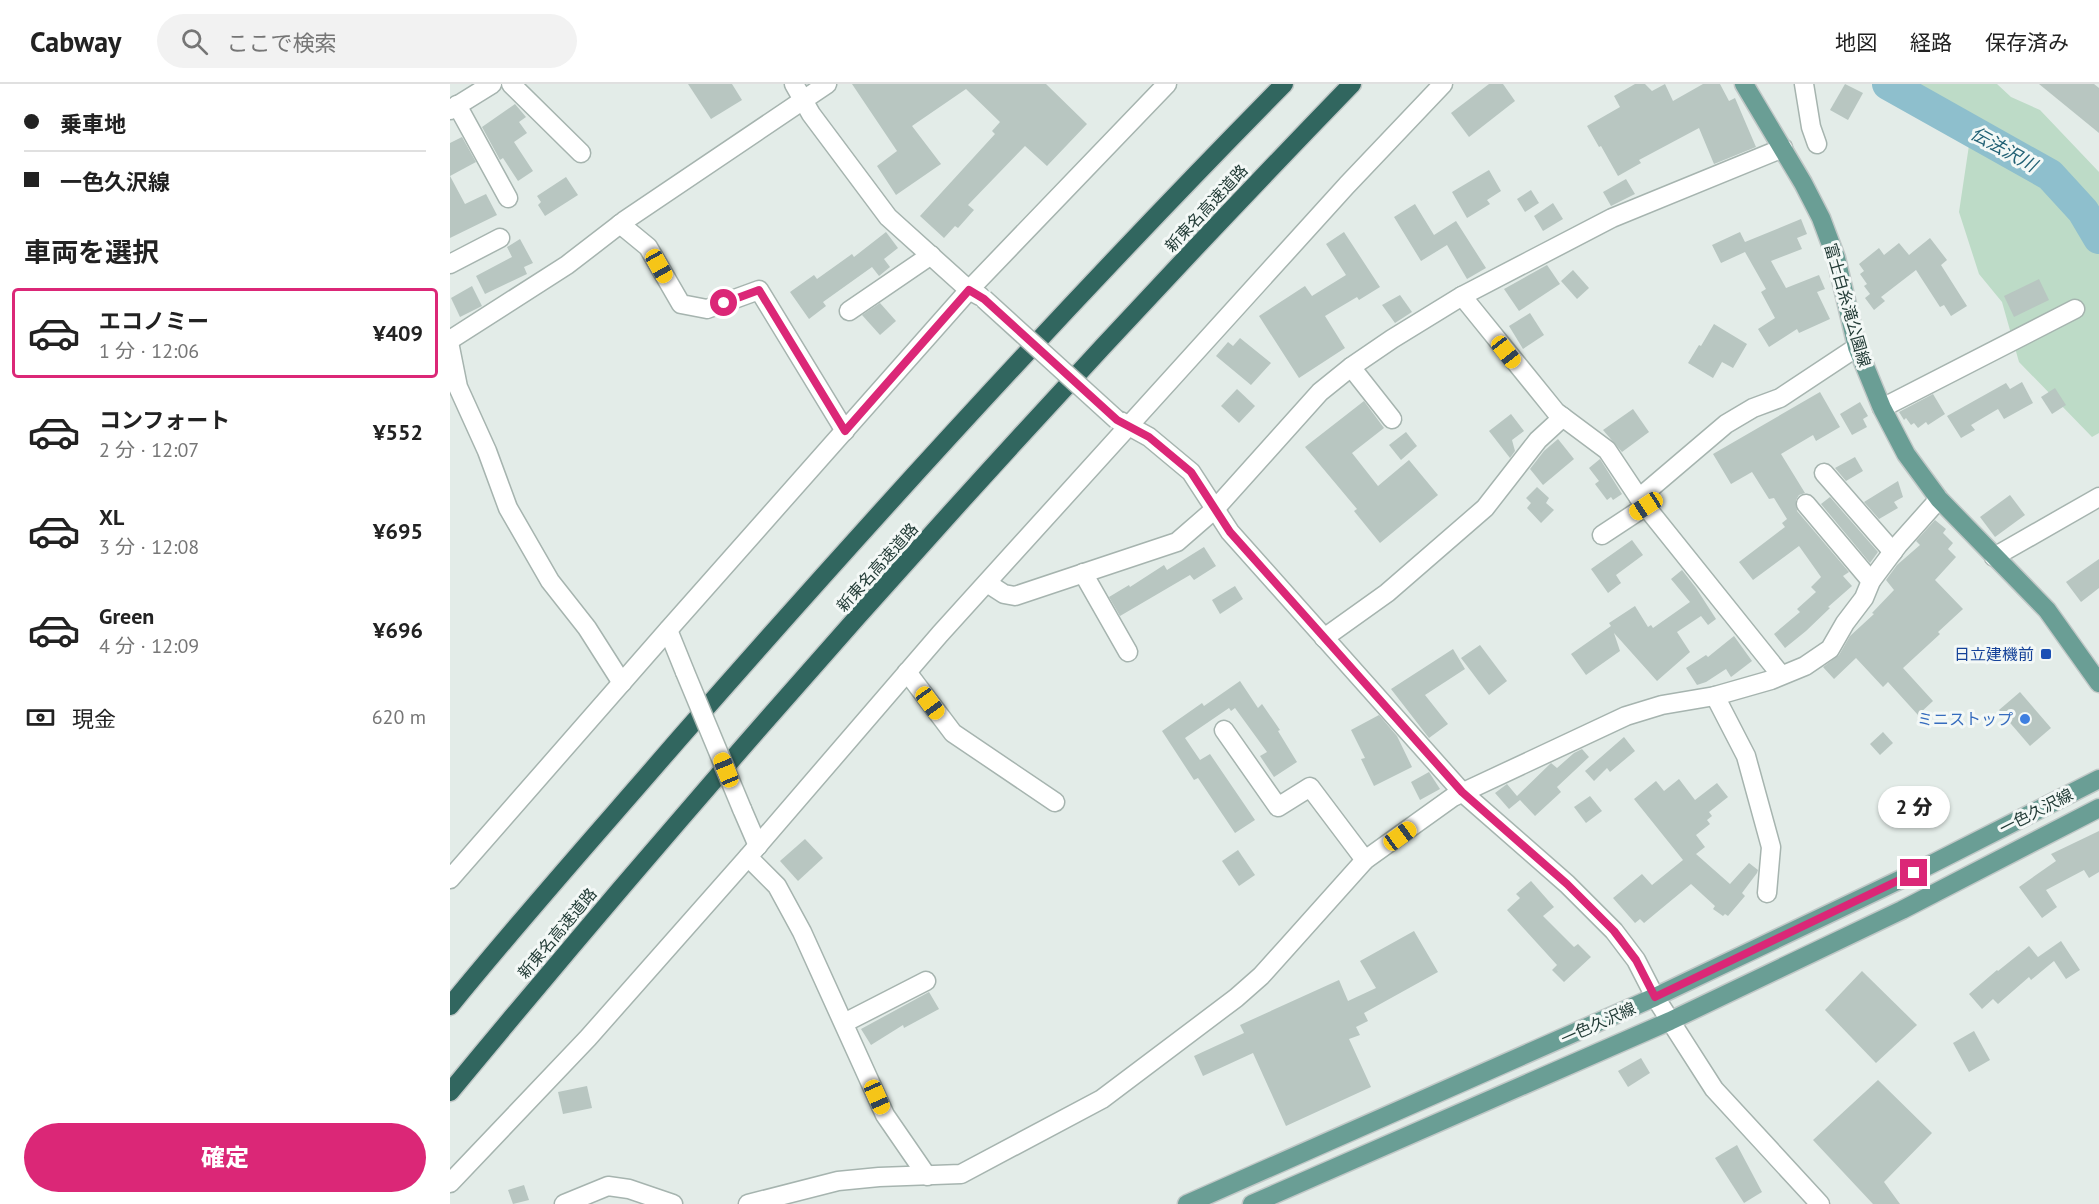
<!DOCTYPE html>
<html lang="ja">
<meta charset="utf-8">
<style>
:root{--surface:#fff;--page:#f2f2f2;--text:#222;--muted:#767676;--line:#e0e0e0;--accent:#db2777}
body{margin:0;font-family:"PT Sans","Noto Sans JP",sans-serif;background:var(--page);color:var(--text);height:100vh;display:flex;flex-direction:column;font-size:22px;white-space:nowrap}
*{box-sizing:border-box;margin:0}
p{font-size:20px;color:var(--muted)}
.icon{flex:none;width:33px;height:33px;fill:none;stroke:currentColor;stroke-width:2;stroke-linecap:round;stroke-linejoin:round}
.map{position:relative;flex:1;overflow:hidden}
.sheet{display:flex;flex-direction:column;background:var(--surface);width:450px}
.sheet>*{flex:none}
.hud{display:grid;align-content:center;height:132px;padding:0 24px;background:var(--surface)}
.end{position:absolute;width:27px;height:27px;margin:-14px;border:8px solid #db2777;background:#fff;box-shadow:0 0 0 3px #fff}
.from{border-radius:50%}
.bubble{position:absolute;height:42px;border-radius:21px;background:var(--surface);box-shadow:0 2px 4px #0004;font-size:20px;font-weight:800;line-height:42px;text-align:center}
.car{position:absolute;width:18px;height:36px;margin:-18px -9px;border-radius:8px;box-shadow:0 0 4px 2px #0007;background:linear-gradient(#f5c518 24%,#345 0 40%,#f5c518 0 76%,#345 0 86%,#f5c518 0)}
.hud b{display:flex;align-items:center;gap:21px;height:57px;font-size:22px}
.hud b+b{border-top:2px solid var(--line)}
.hud i{width:15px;height:15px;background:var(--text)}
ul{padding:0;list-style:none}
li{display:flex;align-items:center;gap:18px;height:90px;margin:0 12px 9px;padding:0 12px;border:3px solid transparent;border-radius:6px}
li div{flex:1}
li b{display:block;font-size:22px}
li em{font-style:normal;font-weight:800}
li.on{border-color:var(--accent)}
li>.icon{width:54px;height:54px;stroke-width:1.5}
h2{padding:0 24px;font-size:27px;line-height:72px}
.pay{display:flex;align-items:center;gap:15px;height:66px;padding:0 24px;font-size:22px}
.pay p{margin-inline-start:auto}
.cta{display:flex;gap:12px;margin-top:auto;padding:12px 24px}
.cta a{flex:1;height:69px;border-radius:36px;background:var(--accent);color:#fff;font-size:24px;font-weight:800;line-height:69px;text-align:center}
header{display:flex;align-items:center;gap:36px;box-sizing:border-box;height:84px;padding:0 30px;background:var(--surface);border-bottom:2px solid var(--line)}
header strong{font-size:28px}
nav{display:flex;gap:33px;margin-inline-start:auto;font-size:21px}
.search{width:420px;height:54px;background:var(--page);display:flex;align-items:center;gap:15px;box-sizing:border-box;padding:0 21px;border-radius:33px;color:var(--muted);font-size:22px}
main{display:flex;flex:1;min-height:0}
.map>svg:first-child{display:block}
.green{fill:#bddbc7}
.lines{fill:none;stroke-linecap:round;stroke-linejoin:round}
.river{stroke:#8ebfcd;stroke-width:32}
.building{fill:#b8c6c1}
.minor-casing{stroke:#a6b4af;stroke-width:21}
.major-casing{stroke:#c1c8c7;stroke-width:21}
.highway-casing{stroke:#c1c8c7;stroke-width:21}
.minor{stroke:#fff;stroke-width:18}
.major{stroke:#6a9e95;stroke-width:18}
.highway{stroke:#31665f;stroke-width:18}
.minor-bridge-casing{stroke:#a6b4af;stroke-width:21;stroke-linecap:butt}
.minor-bridge{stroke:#fff;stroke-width:18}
.route{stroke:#db2777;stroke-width:8}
.transit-dot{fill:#1a4fb4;stroke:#f3f8f6;stroke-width:2}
.shop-dot{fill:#3f7fe0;stroke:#f3f8f6;stroke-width:2}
.labels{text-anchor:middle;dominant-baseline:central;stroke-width:6;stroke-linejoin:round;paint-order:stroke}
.street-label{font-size:16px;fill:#233c37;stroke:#f3f8f6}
.transit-label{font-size:16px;fill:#164399;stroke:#f3f8f6;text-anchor:end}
.shop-label{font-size:16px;fill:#366cbe;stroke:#f3f8f6;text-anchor:end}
.water-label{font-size:18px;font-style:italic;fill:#216074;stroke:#f3f8f6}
</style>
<header>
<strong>Cabway</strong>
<div class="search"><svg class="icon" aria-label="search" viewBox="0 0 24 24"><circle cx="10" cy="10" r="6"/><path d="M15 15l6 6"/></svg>ここで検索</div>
<nav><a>地図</a><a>経路</a><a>保存済み</a></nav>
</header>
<main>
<section class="sheet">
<div class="hud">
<b><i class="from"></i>乗車地</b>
<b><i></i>一色久沢線</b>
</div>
<h2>車両を選択</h2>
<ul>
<li class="on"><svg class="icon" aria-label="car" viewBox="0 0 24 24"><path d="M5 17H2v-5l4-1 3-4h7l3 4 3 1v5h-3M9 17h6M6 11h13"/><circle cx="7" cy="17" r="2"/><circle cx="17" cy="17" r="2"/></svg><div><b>エコノミー</b><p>1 分 · 12:06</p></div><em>¥409</em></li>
<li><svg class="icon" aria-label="car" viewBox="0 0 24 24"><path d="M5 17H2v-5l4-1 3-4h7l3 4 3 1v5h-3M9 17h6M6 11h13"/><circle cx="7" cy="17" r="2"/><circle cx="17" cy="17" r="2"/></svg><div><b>コンフォート</b><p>2 分 · 12:07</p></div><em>¥552</em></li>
<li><svg class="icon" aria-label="car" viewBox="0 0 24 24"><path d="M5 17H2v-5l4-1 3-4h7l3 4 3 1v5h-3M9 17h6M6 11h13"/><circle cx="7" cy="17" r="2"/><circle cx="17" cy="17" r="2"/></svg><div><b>XL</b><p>3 分 · 12:08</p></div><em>¥695</em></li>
<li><svg class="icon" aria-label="car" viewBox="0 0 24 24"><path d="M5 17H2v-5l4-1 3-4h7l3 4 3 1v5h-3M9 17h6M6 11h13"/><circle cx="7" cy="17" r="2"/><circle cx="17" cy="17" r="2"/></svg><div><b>Green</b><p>4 分 · 12:09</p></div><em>¥696</em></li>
</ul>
<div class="pay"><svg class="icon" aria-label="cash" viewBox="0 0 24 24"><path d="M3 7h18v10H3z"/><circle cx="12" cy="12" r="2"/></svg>現金<p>620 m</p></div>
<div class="cta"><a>確定</a></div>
</section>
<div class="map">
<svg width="1649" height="1120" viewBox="0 0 1649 1120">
<rect width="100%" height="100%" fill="#e3ece8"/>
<polygon class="green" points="1465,0 1547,0 1561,13 1590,26 1649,88 1649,349 1642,353 1569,278 1552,218 1529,190 1509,128 1521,48 1492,31"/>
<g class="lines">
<polyline class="river" points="1438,0 1600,91 1633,127 1649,154"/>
</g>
<g class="building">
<polygon points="238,0 282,0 292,16 261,35"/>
<polygon points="402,0 596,0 637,40 597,82 575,62 518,121 524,126 508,144 505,142 494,154 470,132 545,50 542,47 550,38 516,5 462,42 491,80 446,111 427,82 447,67"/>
<polygon points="1039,0 1053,0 1065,17 1019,53 1001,29"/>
<polygon points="1185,0 1195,0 1202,7 1215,0 1223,17 1253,0 1270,0 1279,17 1285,14 1306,63 1264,80 1249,44 1189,76 1191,79 1168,92 1151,62 1149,63 1137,42 1170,23 1164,12"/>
<polygon points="1395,0 1413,9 1398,36 1380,26"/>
<polygon points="1589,0 1644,0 1649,4 1649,49"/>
<polygon points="65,20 76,33 69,38 77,49 64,58 83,87 68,97 53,74 50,76 32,43"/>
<polygon points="12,53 26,78 0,92 15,120 36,110 47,131 0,154 0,59"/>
<polygon points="1039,86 1051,107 1037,116 1040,120 1017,134 1002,108"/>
<polygon points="116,93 128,111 95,132 88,121 91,118 87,112"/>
<polygon points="1176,95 1185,110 1161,122 1153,108"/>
<polygon points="1081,106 1089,119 1075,128 1067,115"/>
<polygon points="1103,119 1113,135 1093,147 1084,132"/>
<polygon points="965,120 984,151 1006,137 1036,184 1017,195 997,161 971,177 944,133"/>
<polygon points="1351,135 1357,150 1347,154 1352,165 1321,177 1336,204 1369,191 1375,205 1367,208 1380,235 1349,249 1347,245 1319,263 1308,245 1325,234 1311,208 1316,205 1295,168 1271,179 1262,161 1290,148 1295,158"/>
<polygon points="436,148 448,164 434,175 440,183 429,192 422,183 373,218 376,222 359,235 340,208 364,191 367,195 402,170 404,173"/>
<polygon points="894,148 930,203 909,216 907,213 875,232 895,264 849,294 809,232 855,202 862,212 896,191 876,160"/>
<polygon points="1480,154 1497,176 1491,181 1517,222 1501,232 1494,221 1490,223 1466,186 1431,213 1435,217 1424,226 1415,214 1420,210 1414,202 1417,200 1410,190 1414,187 1409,180 1429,164 1434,171 1449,159 1459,171"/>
<polygon points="70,155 83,179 74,183 77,190 35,210 26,192 62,173 57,163"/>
<polygon points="1097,181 1110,200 1069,227 1054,205"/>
<polygon points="1123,186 1139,204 1127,215 1111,197"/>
<polygon points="1589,195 1599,216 1564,233 1554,212"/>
<polygon points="22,202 32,222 10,233 1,214"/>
<polygon points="950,211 962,228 945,239 932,221"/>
<polygon points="430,219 446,237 430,251 412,231"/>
<polygon points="1080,229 1094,251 1073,265 1059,242"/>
<polygon points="1264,240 1297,260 1283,284 1272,278 1263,294 1238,279 1249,261 1251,262"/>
<polygon points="790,254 821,279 801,301 766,272 778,258 783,262"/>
<polygon points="1572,298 1583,319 1554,335 1548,325 1521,341 1525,346 1511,354 1497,332 1556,299 1560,305"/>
<polygon points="1605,304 1616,321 1602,330 1591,313"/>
<polygon points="787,305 805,322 789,339 771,322"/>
<polygon points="1370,308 1390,343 1366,357 1363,351 1331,370 1355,409 1349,411 1346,416 1347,427 1399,488 1393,492 1402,502 1378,523 1380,524 1356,547 1335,564 1324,550 1350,528 1347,525 1366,508 1361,503 1371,493 1349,462 1303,496 1289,478 1335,443 1332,439 1337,435 1324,414 1319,415 1302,388 1281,400 1263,370"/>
<polygon points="1483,310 1495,330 1478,341 1476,338 1468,344 1464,339 1461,341 1456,334 1454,336 1449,328"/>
<polygon points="914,317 934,344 902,369 928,402 959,376 988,411 930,459 904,427 907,425 855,363"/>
<polygon points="1410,318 1418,332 1413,335 1417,343 1402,351 1390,330"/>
<polygon points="1183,325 1199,348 1172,368 1153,346"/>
<polygon points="1061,330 1074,347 1062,356 1065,367 1060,374 1039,347"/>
<polygon points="956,348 967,362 951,376 939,361"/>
<polygon points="1108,355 1124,375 1093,401 1080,385 1094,367"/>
<polygon points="1405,373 1413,387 1396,397 1385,384"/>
<polygon points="1150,375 1172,410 1163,416 1161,413 1157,416 1145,400 1149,397 1139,384"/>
<polygon points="1448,397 1453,413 1444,418 1448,424 1429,435 1414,418"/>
<polygon points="1087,403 1099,414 1096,419 1104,426 1091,439 1077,424 1081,419 1076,414"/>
<polygon points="1560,411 1575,431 1545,453 1530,433"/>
<polygon points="1380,413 1428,468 1420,479 1371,420"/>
<polygon points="1485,436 1496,445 1493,449 1503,459 1498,465 1506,473 1485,496 1513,525 1488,548 1490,550 1453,584 1483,617 1468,631 1438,598 1433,603 1406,574 1384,595 1373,583 1389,571 1400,552 1424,530 1422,529 1444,506 1436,496 1447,481 1470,461 1466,457"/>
<polygon points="1182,456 1193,471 1166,491 1171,499 1158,509 1141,485"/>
<polygon points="754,463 766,482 744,496 740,491 670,532 659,513 679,501 680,503 714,481 717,486"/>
<polygon points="1649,475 1649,504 1631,518 1616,498"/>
<polygon points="1232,486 1246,504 1266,535 1258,541 1251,532 1227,548 1240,568 1207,597 1164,549 1170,567 1136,591 1121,570 1161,542 1159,539 1185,522 1198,543 1201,541 1203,544 1240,518 1221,495"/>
<polygon points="785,502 793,515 770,530 762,516"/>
<polygon points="1284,552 1302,577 1281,593 1276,585 1256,598 1247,601 1236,584 1256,571 1258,573"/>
<polygon points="1030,561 1057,597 1039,611 1011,574"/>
<polygon points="1003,565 1015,585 975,611 998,640 979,654 941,605"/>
<polygon points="790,597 808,624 812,620 830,646 828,647 847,678 824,693 810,672 817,668 785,624 781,627 779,624 735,654 750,676 760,670 805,736 785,749 748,694 744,696 712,647 752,619 754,622"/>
<polygon points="1570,608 1601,644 1580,662 1549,626"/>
<polygon points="929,631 947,652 962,683 924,702 911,675 915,674 901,646"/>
<polygon points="1433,648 1443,659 1430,671 1420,660"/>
<polygon points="1174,653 1185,667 1160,688 1157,684 1144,697 1135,687"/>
<polygon points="1132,665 1139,673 1107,703 1111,708 1085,732 1070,716 1059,725 1045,709 1057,700 1067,712 1101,679 1107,684 1124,669"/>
<polygon points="979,688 990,705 970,716 961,698"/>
<polygon points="1229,695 1245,716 1267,699 1278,713 1259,728 1262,732 1257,736 1260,740 1246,751 1255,763 1246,770 1280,800 1299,779 1308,786 1307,789 1292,809 1295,812 1278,832 1275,830 1273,832 1263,825 1265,822 1241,800 1194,839 1190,835 1185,839 1163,814 1192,790 1202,801 1233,776 1184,715 1206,697 1214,707"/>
<polygon points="1140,712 1152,727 1136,739 1124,723"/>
<polygon points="1649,747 1649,788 1639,794 1634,786 1596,806 1607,823 1592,834 1569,803 1606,777 1601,770"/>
<polygon points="355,755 373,774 348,797 330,777"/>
<polygon points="788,766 805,791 789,802 772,777"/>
<polygon points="1081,797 1104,823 1093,832 1124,863 1128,860 1141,873 1114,898 1102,886 1107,881 1057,826 1070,814 1066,810"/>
<polygon points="964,847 988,888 914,929 918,937 906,943 910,951 899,955 921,1003 836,1042 803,969 753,992 744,972 794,949 790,941 889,896 898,917 926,904 910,877"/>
<polygon points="1611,857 1630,886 1616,895 1604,877 1581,896 1579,893 1548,920 1543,915 1532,925 1519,910 1547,886 1548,887 1579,862 1588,873"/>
<polygon points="1412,887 1467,941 1426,979 1375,926"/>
<polygon points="479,908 489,925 454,944 453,941 421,961 411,945"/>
<polygon points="1524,947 1540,976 1519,988 1503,959"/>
<polygon points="1191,974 1200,989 1178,1003 1168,987"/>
<polygon points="1428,996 1482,1049 1434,1098 1450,1120 1423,1120 1363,1056"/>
<polygon points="137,1002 142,1024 113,1030 108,1008"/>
<polygon points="1287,1061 1312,1108 1294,1119 1265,1074"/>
<polygon points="74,1101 79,1116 63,1120 58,1106"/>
</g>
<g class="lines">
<defs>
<g id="minor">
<polyline points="61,0 131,69"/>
<polyline points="344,0 361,30 438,133 519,206 530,212"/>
<polyline points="1354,0 1361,43 1367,60"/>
<polyline points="7,21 58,114"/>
<polyline points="0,26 42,0"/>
<polyline points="170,140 198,163 231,220 257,225 309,206 395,347"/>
<polyline points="0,180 50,154"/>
<polyline points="1012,212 1106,328 1157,366 1189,414 1331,591"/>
<polyline points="399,227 481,171"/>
<polyline points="0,256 117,181 174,137 377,0"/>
<polyline points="0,263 8,303 37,367 58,424 100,497 137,544 172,599"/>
<polyline points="901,283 942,335"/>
<polyline points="1432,324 1625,225"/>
<polyline points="670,337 699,353 741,388 780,448 1012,708 1117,800 1164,847 1186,876 1205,913 1264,1005 1370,1120"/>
<polyline points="1374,389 1443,468"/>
<polyline points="1189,414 1276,340 1303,324 1330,314 1407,263"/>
<polyline points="1356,420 1421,497"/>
<polyline points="1152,451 1196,422"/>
<polyline points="1544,473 1649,413"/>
<polyline points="633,489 678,568"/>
<polyline points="537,499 554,510 565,512 727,458 765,425 870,308 901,283 942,255 1012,212 1162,134 1333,64"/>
<polyline points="218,546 235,588"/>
<polyline points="874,554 937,509 1035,424 1088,356 1113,333"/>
<polyline points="457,588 503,649 605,718"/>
<polyline points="1265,612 1296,672 1321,763 1317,809"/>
<polyline points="774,646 828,723 860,703 915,776"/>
<polyline points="292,725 308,762"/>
<polyline points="298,773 327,802 352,848 435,1031 477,1092"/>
<polyline points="0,795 218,546 519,206 717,0"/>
<polyline points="394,939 476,897"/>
<polyline points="0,1099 138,954 298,773 490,550 897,101 993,0"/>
<polyline points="114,1120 158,1102 179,1105 223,1120"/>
<polyline points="298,1120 388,1097 429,1093 511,1090 652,1015 786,914 811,892 838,862 915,776 1003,713 1176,632 1212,621 1265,612 1321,596 1355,582 1380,565 1395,539 1414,514 1421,497 1448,461 1489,415"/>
</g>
<g id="major">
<polyline points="1294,0 1353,99 1371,134 1386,174 1407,263 1432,324 1456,370 1489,415 1597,526 1649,599"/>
<polyline points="737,1120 1205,913 1464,789 1649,695"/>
<polyline points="802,1120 1220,937 1452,826 1649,724"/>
</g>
<g id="highway">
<path d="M0,922C74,831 152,744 228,656C424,432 625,212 834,0"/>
<path d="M0,1008C287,661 588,324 902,0"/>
</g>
</defs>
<use href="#minor" class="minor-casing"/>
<use href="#major" class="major-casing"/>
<use href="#highway" class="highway-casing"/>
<use href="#minor" class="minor"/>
<use href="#major" class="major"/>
<use href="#highway" class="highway"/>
<defs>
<g id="minor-bridge">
<polyline points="534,215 667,336"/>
<polyline points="235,588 292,725"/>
</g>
</defs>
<use href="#minor-bridge" class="minor-bridge-casing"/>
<use href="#minor-bridge" class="minor-bridge"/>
</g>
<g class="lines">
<polyline class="route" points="274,219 309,206 395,347 519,206 534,215 667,336 699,353 741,388 780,448 1012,708 1117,800 1164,847 1186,876 1205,913 1464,789"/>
</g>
<rect class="transit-dot" x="1590" y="564" width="12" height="12" rx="3"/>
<circle class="shop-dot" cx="1575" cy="635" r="6"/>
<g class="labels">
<g class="street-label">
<text transform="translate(756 124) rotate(-47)">新東名高速道路</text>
<text transform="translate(1398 221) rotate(74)">富士白糸滝公園線</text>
<text transform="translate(427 483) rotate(-48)">新東名高速道路</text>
<text transform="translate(1586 727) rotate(-27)">一色久沢線</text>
<text transform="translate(107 849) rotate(-50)">新東名高速道路</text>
<text transform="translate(1148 939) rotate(-24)">一色久沢線</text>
</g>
<g class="transit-label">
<text x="1584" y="570">日立建機前</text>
</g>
<g class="shop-label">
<text x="1563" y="635">ミニストップ</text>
</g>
<g class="water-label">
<text transform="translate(1554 65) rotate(29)">伝法沢川</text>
</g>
</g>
</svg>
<i class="end from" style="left:274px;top:219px"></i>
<i class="end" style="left:1464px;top:789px"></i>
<div class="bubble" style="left:1428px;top:702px;width:72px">2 分</div>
<i class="car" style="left:209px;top:182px;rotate:151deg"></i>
<i class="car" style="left:1056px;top:268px;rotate:142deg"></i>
<i class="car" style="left:1196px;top:422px;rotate:237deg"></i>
<i class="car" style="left:480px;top:619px;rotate:144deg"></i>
<i class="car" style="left:276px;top:686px;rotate:338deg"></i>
<i class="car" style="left:950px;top:752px;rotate:54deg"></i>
<i class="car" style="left:427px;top:1013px;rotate:156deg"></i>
</div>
</main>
